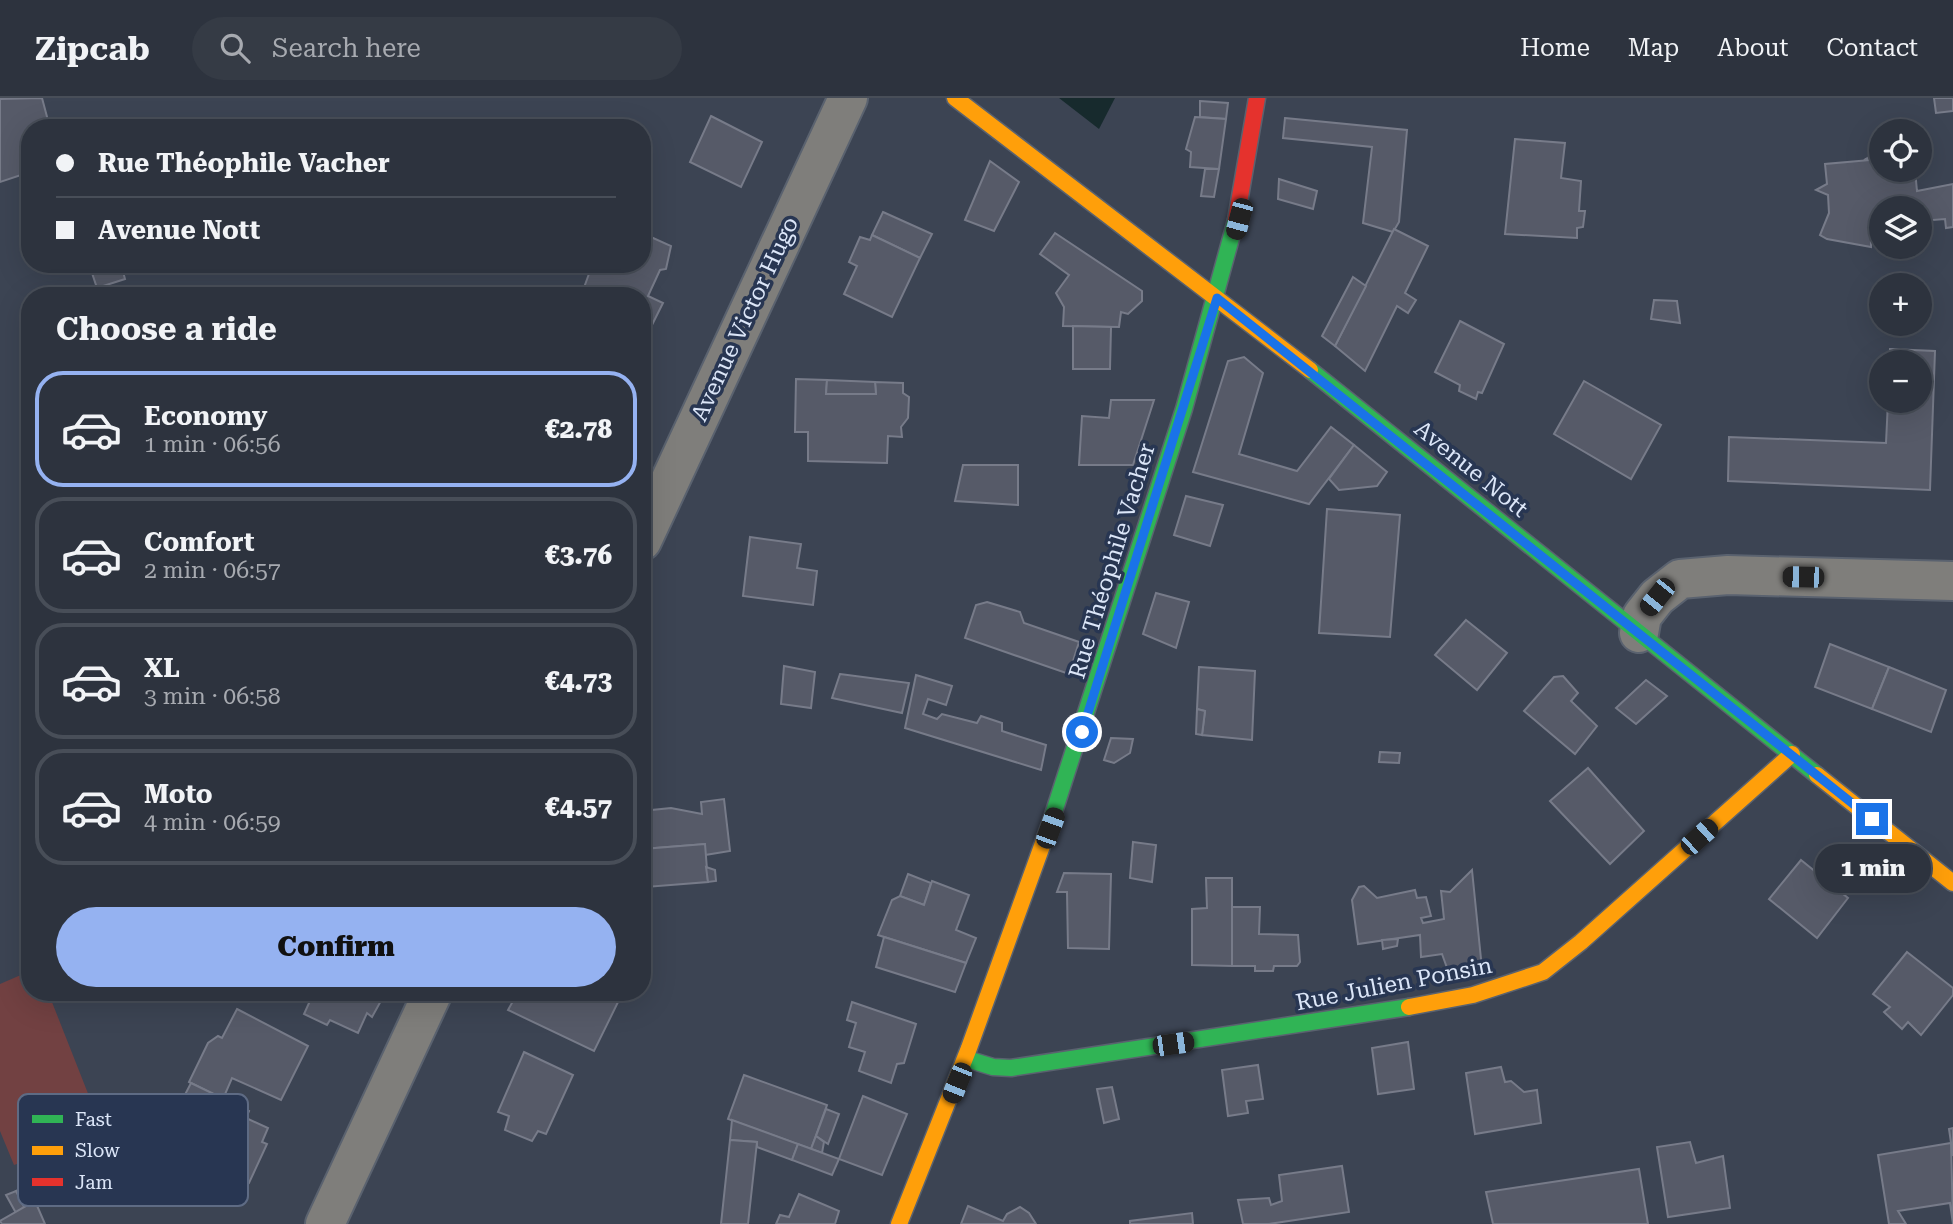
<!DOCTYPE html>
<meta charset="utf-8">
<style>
:root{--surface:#2d333e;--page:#353b45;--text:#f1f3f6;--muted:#a7aab0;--line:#484e58;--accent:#95b2f1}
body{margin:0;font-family:"Roboto Serif",serif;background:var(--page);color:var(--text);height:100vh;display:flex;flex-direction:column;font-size:26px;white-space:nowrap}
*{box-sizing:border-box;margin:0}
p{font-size:23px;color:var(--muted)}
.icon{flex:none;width:38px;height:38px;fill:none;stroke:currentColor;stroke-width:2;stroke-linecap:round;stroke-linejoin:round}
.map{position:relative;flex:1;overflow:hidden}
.details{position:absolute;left:21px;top:189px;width:630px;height:714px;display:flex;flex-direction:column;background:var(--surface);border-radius:28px;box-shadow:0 7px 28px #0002,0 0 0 2px var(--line)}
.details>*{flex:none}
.banner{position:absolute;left:21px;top:21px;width:630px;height:154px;border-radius:28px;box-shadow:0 7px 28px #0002,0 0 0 2px var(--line);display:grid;align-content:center;height:154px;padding:0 35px;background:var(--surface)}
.controls{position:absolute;left:1869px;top:21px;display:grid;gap:14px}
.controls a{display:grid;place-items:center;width:63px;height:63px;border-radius:50%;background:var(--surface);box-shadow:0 7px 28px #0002,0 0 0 2px var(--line);font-size:35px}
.end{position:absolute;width:32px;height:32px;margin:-16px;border:9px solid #1a73e8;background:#fff;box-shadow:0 0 0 4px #fff}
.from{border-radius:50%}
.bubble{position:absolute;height:49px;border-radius:24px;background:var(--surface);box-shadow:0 7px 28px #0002,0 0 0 2px var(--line);font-size:23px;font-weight:800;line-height:49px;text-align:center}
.car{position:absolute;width:21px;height:42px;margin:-21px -10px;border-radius:9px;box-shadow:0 0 5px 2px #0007;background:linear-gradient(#222 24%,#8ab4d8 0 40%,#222 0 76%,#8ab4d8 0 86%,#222 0)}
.banner b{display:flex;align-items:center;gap:24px;height:66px;font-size:26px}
.banner b+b{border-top:2px solid var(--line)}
.banner i{width:18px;height:18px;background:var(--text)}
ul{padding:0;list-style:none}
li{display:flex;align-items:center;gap:21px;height:116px;margin:0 14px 10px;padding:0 21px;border:4px solid var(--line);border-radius:28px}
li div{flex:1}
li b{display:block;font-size:26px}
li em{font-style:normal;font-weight:800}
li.current{border-color:var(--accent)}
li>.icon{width:63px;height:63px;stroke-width:1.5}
h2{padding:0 35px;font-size:32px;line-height:84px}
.action{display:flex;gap:14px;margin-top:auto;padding:14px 35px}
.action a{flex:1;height:80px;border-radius:42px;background:var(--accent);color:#111;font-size:28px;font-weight:800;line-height:80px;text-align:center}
header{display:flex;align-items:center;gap:42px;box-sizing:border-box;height:98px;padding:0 35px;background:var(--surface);border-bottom:2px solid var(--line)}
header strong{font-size:33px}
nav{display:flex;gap:38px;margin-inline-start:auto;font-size:24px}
.search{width:490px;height:63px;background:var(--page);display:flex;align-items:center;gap:18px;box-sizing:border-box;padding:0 24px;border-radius:38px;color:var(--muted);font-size:26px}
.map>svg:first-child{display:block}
.green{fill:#724142}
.water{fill:#172a2d}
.building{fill:#565a68;stroke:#777b89;stroke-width:2}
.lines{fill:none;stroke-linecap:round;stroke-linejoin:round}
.street-casing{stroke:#5a626f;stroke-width:42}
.fast-casing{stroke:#5a626f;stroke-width:19}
.slow-casing{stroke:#5a626f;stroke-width:19}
.jam-casing{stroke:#5a626f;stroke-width:19}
.street{stroke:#7f7e7b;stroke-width:38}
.fast{stroke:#30b455;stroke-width:16}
.slow{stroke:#ff9f0a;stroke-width:16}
.jam{stroke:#e5322d;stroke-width:16}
.route{stroke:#1a73e8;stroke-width:9}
.labels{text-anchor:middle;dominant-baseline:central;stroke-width:7;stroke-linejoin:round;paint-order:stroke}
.street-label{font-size:23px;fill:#dce6f8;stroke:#283652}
.key{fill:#283652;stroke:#5e6b84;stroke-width:2}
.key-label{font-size:19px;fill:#dce6f8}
</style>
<header>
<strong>Zipcab</strong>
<div class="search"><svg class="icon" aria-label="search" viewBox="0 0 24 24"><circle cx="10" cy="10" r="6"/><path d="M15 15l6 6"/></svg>Search here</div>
<nav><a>Home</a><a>Map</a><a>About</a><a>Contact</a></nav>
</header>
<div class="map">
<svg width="1953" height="1126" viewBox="0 0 1953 1126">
<rect width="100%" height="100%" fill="#3c4453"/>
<polygon class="green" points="30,873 30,894 48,894 104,1036 14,1067 0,1033 0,886"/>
<polygon class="water" points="1059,0 1115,0 1099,31"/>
<g class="building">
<polygon points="42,0 50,30 30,30 30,74 0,84 0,1"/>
<polygon points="1934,0 1953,0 1953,13 1936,15"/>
<polygon points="1200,3 1228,5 1226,21 1200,19"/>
<polygon points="711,18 762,44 741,89 690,64"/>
<polygon points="1195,19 1226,21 1219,71 1190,69 1191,54 1186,51"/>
<polygon points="1285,20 1407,32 1399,124 1393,134 1363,125 1372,49 1283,40"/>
<polygon points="1515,41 1565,45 1561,80 1581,83 1579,113 1585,113 1583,129 1577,130 1577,140 1505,136"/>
<polygon points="1881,52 1881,61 1864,62"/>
<polygon points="1881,61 1881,72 1915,72 1917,93 1953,86 1953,129 1946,130 1945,121 1920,123 1920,110 1881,110 1881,141 1871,142 1871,149 1827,141 1820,137 1829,115 1828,97 1816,92 1827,86 1825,66"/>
<polygon points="990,63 1019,84 994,133 965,122"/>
<polygon points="1205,71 1219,71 1214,99 1201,98"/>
<polygon points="1279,81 1317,93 1313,111 1278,101"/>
<polygon points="883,114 932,136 920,160 872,137"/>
<polygon points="1394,131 1428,148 1405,195 1416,202 1408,215 1397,208 1365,273 1335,248"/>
<polygon points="642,135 671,148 666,171 660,172 648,198 663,205 648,235 642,233 642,198 581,198 590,173 585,166 642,166"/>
<polygon points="1055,135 1142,193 1142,203 1128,216 1121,214 1119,229 1063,228 1064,209 1056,195 1069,177 1040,156"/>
<polygon points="872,137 920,160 892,219 844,196 857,168 849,164 860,139 870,142"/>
<polygon points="89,166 121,166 125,181 97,190"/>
<polygon points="1353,179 1366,188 1335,248 1322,238"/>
<polygon points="1654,202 1677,203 1680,225 1651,221"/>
<polygon points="1460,223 1504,246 1482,295 1478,294 1476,301 1459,293 1460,287 1435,274"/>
<polygon points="1073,228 1111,229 1110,271 1073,271"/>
<polygon points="1890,251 1935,253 1930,392 1728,383 1729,339 1886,345 1888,303 1920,303 1920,264 1889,264"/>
<polygon points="1244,259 1263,275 1239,356 1297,373 1331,329 1354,347 1309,406 1193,374 1228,263"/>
<polygon points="796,281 827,282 826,296 876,296 875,284 903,285 903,295 909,299 908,320 901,329 902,339 888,338 887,365 808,363 808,334 795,334"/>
<polygon points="827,282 875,284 876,296 826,296"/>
<polygon points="1584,283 1661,327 1631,381 1554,336"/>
<polygon points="1111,302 1154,302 1133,367 1079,367 1082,318 1109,320"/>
<polygon points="1354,347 1387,374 1377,388 1339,392 1329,381"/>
<polygon points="963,367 1018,367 1018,407 955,403"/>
<polygon points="1186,398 1223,407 1210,448 1174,437"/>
<polygon points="1327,411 1400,417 1390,539 1319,535"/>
<polygon points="750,439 801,446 797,470 817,473 813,507 743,498"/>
<polygon points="1156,495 1189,504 1176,550 1143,536"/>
<polygon points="987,504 1020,514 1024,525 1079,544 1069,576 965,540 976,507"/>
<polygon points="1466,522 1507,555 1477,592 1435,557"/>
<polygon points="1830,546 1889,569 1872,611 1815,589"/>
<polygon points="784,568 815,574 811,610 781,606"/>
<polygon points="1199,569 1255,573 1252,642 1202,637 1205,613 1197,611"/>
<polygon points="1889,569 1946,592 1931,634 1872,611"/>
<polygon points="840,576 909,585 902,615 832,600"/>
<polygon points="916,577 952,588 946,607 928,601 923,616 937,621 942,616 977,625 981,618 1002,625 1002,633 1046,647 1041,672 905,630"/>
<polygon points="1563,578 1578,595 1571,603 1597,628 1575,656 1524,613 1554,579"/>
<polygon points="1646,582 1667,598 1636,626 1616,610"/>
<polygon points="1197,611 1205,613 1202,637 1196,636"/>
<polygon points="30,628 30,641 26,643 21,632"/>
<polygon points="1111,640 1133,641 1130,655 1114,665 1104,662"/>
<polygon points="1380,654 1400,655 1399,665 1379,664"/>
<polygon points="1588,670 1644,733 1610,766 1550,703"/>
<polygon points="724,701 730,753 705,757 705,746 642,751 642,713 671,710 702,716 701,704"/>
<polygon points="1133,744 1156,747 1152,784 1130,780"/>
<polygon points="705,746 708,784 646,789 643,751"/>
<polygon points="643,751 646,789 651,867 642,866"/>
<polygon points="1801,762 1848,800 1817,840 1769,801"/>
<polygon points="706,769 715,772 716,783 708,784"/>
<polygon points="1472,772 1482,871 1451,875 1451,881 1442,856 1421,859 1420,837 1358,846 1352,802 1359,789 1364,788 1377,800 1415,792 1417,800 1426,799 1431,818 1421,820 1423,825 1444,821 1441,793 1450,794"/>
<polygon points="1064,775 1111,776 1109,851 1068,850 1067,794 1057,794"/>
<polygon points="908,776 931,785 924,807 900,798"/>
<polygon points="1206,780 1232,780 1232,868 1192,867 1192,811 1207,810"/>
<polygon points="932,783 969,797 956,832 976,840 966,865 878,837 892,802 900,798 924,807"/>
<polygon points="1232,809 1260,809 1259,836 1298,837 1300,864 1297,868 1274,868 1273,873 1255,873 1255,868 1232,868"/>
<polygon points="884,839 966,865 955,894 876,869"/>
<polygon points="1398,841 1397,848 1383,851 1382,842"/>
<polygon points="1907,854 1953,890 1953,897 1921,937 1908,924 1902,931 1884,914 1890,909 1873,896"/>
<polygon points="314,894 329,894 338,899 340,894 378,894 376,898 382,901 372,919 367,915 358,935 330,922 327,927 304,916"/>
<polygon points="518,894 613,894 621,898 594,953 508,912"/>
<polygon points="852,904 916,926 904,965 897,966 891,985 859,973 865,954 849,949 856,925 847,922"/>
<polygon points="237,911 308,948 281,1002 232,980 223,1001 189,984 208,945 218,938 222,940"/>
<polygon points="1408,944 1414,991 1378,996 1372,950"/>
<polygon points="524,954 573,977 546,1036 538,1033 532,1043 505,1032 509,1018 498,1014"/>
<polygon points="1258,967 1263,1001 1246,1003 1248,1015 1228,1018 1222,972"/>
<polygon points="1501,969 1505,984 1511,983 1524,994 1537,992 1541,1025 1475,1036 1466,975"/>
<polygon points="744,977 827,1007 811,1051 728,1021"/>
<polygon points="191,985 249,1013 246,1020 268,1030 262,1044 267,1046 249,1085 243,1082 236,1097 212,1086 215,1080 205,1075 223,1037 176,1014"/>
<polygon points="1112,989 1119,1021 1104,1025 1097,991"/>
<polygon points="863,998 907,1016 882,1077 839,1061"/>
<polygon points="826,1011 839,1016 828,1046 816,1038"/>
<polygon points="732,1022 798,1046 792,1062 757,1049 757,1044 730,1042"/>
<polygon points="1953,1030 1953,1058 1949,1031"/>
<polygon points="816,1038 824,1044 822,1055 811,1051"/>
<polygon points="730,1042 757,1044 748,1126 721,1126"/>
<polygon points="1690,1044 1696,1065 1723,1058 1730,1110 1668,1119 1657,1049"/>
<polygon points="1951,1045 1953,1126 1950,1105 1898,1113 1906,1126 1889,1126 1878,1057"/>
<polygon points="798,1046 839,1061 832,1077 792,1062"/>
<polygon points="1342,1068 1349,1114 1269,1126 1243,1126 1238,1102 1269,1100 1271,1107 1282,1103 1279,1077"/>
<polygon points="1639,1071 1648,1126 1493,1126 1486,1094"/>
<polygon points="29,1087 38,1102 24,1109 16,1093"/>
<polygon points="16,1093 24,1109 16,1115 6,1097"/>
<polygon points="799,1096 839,1113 835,1126 776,1126 780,1117 789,1119"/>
<polygon points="35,1103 45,1126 2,1126 0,1123"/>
<polygon points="968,1108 1003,1123 1007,1116 1020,1109 1029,1115 1036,1126 961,1126"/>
<polygon points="1192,1115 1193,1126 1130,1126 1130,1123"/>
</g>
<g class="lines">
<defs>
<g id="street">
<polyline points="642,443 848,0"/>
<polyline points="1639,535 1642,518 1657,499 1680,481 1728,477 1953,483"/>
<polyline points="325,1126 433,894"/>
</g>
<g id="fast">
<polyline points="1310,272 1817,677"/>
<polyline points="1051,723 1184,311 1236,122"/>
<polyline points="967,961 993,969 1011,970 1409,909"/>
</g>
<g id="slow">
<polyline points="955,0 1310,272"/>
<polyline points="1817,677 1953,785"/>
<polyline points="1409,909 1473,897 1543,874 1581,844 1792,656"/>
<polyline points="899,1126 969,950 1051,723"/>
</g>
<polyline id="jam" points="1236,122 1257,0"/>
</defs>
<use href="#street" class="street-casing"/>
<use href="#fast" class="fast-casing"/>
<use href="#slow" class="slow-casing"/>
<use href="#jam" class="jam-casing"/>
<use href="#street" class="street"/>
<use href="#fast" class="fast"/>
<use href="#slow" class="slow"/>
<use href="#jam" class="jam"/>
</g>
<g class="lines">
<polyline class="route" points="1082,634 1217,200 1872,721"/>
</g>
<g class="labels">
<g class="street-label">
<text transform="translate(745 221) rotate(-65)">Avenue Victor Hugo</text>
<text transform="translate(1471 371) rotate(39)">Avenue Nott</text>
<text transform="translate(1112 463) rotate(-73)">Rue Théophile Vacher</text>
<text transform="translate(1394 886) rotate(-11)">Rue Julien Ponsin</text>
</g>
</g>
<rect x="18" y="996" width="230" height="112" rx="10" class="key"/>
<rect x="32" y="1017" width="31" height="8" fill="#30b455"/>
<rect x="32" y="1048" width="31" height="9" fill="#ff9f0a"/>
<rect x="32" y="1080" width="31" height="8" fill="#e5322d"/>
<g class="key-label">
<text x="75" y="1028">Fast</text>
<text x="75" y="1059">Slow</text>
<text x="75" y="1091">Jam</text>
</g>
</svg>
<div class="controls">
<a><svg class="icon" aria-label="locate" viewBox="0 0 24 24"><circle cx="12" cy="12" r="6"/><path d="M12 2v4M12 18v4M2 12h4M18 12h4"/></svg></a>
<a><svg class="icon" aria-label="layers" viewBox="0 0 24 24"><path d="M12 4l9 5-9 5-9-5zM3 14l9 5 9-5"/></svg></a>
<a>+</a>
<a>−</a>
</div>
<i class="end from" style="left:1082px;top:634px"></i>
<i class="end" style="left:1872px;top:721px"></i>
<div class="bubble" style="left:1815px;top:746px;width:116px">1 min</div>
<i class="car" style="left:1239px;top:121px;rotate:195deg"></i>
<i class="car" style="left:1803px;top:479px;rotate:271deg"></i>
<i class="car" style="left:1657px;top:499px;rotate:219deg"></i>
<i class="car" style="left:1050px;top:730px;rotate:20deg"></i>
<i class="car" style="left:1699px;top:739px;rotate:48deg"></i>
<i class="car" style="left:1173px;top:946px;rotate:82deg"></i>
<i class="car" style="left:957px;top:985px;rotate:202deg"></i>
<div class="banner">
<b><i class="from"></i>Rue Théophile Vacher</b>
<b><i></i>Avenue Nott</b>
</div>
<section class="details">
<h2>Choose a ride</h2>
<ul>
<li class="current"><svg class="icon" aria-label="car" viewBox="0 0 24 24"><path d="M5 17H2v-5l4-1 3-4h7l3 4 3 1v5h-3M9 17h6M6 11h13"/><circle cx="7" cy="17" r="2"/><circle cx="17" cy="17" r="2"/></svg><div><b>Economy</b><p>1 min · 06:56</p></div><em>€2.78</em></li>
<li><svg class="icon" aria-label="car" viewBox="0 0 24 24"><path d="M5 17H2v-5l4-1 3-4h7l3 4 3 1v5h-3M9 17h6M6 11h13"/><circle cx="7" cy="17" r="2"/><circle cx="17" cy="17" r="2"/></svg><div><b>Comfort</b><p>2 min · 06:57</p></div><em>€3.76</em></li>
<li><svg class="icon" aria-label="car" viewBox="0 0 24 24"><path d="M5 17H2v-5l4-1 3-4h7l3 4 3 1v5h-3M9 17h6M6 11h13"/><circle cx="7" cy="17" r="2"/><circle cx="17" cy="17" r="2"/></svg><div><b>XL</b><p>3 min · 06:58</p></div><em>€4.73</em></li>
<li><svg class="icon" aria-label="car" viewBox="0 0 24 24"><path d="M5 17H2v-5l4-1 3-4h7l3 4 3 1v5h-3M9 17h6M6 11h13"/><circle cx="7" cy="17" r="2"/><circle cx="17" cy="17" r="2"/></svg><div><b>Moto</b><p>4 min · 06:59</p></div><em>€4.57</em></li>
</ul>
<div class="action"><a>Confirm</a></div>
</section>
</div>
